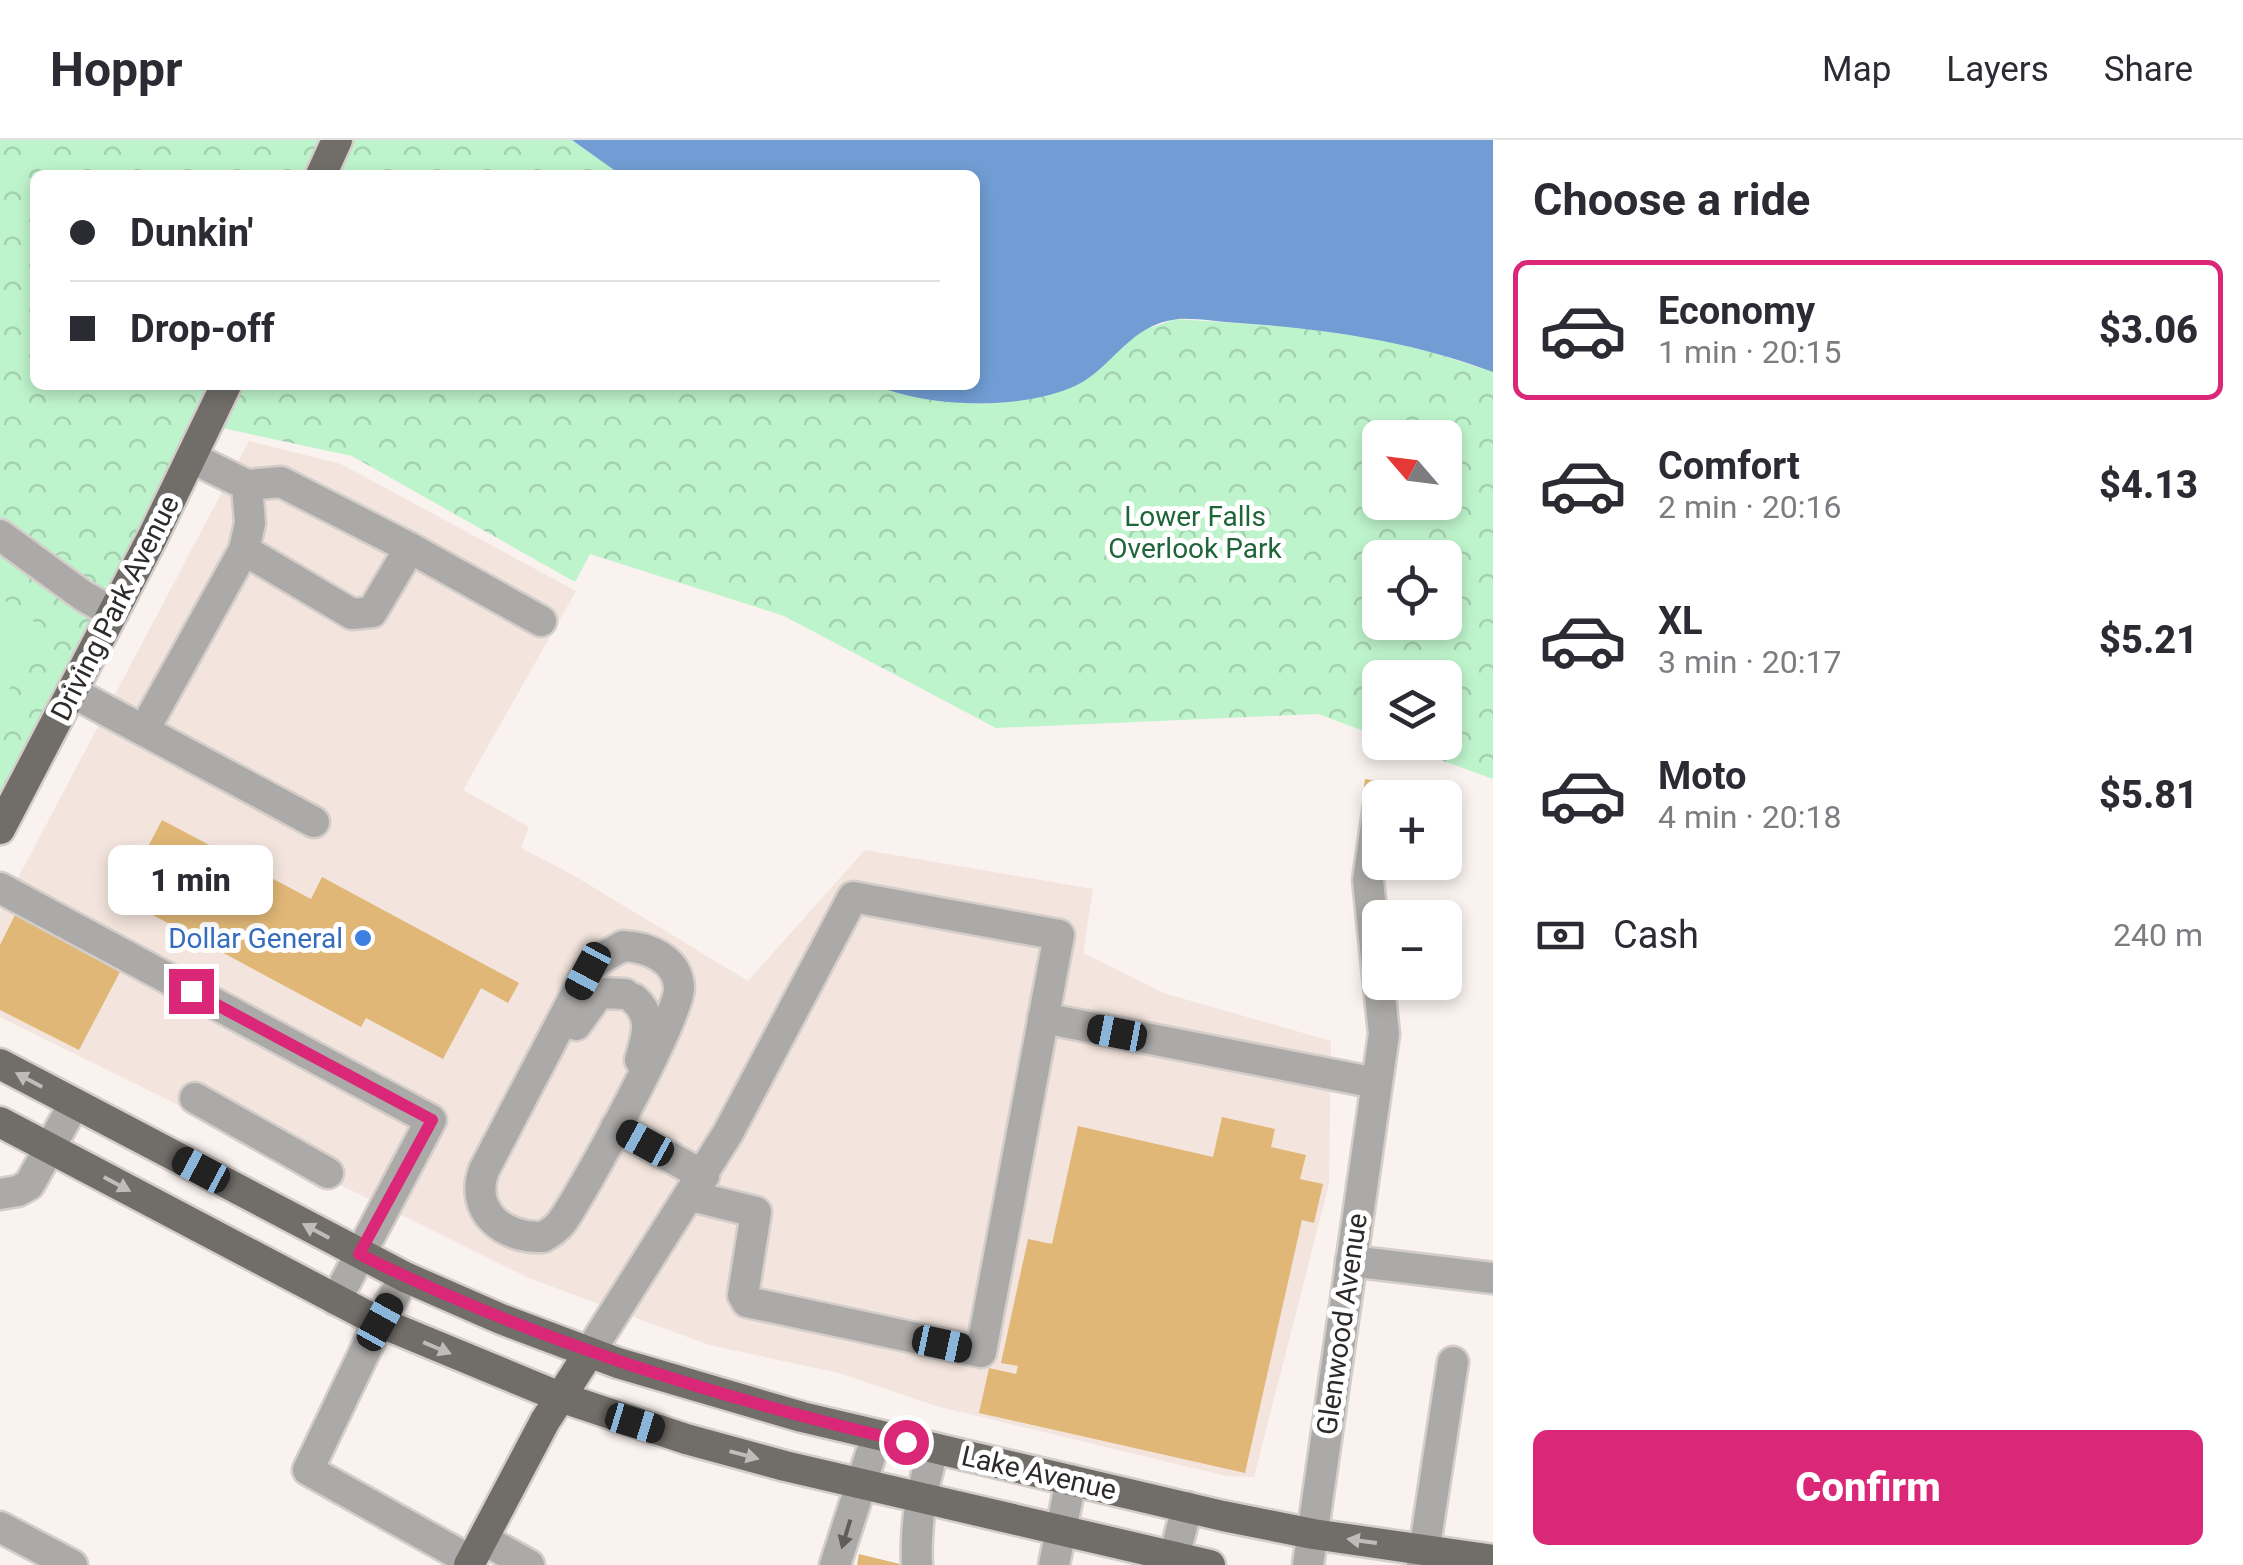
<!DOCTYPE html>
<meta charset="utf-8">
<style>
:root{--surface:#fff;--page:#f2f2f3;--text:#2b2b33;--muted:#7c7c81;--line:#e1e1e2;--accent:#db2777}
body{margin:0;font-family:Roboto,sans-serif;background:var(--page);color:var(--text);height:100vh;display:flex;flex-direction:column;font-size:38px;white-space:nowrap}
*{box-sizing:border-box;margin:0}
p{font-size:32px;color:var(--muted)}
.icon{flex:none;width:55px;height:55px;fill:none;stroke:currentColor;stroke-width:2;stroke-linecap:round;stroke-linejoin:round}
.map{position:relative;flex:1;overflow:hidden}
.drawer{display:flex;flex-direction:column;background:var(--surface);width:750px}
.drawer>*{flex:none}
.banner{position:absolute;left:30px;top:30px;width:950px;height:220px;border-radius:15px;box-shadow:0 5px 15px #0003;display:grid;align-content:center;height:220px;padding:0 40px;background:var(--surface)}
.needle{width:65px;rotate:298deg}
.controls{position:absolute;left:1362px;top:280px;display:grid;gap:20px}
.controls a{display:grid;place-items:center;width:100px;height:100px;border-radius:15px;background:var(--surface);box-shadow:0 5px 15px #0003;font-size:50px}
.end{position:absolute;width:45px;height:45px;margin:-22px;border:12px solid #db2777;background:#fff;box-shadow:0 0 0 5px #fff}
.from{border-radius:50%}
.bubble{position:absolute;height:70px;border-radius:15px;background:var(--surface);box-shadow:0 5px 15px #0003;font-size:32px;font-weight:800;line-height:70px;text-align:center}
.car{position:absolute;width:30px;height:60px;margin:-30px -15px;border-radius:12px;box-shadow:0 0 8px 2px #0007;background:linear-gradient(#222 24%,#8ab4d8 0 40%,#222 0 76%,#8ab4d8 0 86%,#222 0)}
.banner b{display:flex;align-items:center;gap:35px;height:95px;font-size:38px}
.banner b+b{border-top:2px solid var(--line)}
.banner i{width:25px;height:25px;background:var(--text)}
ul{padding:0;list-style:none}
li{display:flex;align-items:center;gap:30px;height:140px;margin:0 20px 15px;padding:0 20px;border:5px solid transparent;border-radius:15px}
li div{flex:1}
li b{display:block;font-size:38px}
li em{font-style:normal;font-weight:800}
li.current{border-color:var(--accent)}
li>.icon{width:90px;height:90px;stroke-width:1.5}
h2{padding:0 40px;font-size:45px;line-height:120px}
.pay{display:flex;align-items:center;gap:25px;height:110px;padding:0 40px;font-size:38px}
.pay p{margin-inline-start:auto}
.button{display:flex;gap:20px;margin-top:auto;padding:20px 40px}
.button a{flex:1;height:115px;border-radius:15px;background:var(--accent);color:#fff;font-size:40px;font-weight:800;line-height:115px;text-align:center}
header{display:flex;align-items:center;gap:60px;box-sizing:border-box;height:140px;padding:0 50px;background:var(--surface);border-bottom:2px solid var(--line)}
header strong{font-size:48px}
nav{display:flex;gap:55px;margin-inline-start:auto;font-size:35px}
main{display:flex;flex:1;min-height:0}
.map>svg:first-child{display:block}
.built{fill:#f3e5dd}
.park{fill:url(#park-crowns);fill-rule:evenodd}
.garden{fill:#bef4cc}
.water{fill:#719dd4}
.building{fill:#e0b777}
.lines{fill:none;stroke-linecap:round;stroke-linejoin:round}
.minor-casing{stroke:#d4cecb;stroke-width:35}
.major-casing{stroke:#d4cecb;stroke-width:35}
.minor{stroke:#acaaa8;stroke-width:30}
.major{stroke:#716d69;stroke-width:30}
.oneway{fill:#bfbdbc}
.oneway2{fill:#605d5c}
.route{stroke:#db2777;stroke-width:12}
.shop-dot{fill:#3f7fe0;stroke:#fff;stroke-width:4}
.labels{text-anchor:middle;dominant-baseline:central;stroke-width:10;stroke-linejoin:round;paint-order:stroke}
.park-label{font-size:28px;fill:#1e6539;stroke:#fff}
.street-label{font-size:28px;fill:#2d2a29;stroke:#fff}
.shop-label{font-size:28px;fill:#366cbe;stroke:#fff;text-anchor:end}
</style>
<header>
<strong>Hoppr</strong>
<nav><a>Map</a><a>Layers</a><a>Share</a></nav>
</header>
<main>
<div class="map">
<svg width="1493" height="1425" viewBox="0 0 1493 1425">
<defs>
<pattern id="park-crowns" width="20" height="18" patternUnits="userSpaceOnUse" patternTransform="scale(2.5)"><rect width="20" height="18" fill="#bef4cc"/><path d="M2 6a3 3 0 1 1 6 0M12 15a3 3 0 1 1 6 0" fill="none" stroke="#a4d1af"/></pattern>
</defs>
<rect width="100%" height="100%" fill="#f9f2ef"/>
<polygon class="built" points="249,301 341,324 576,451 463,650 529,687 521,708 573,735 748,841 865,710 1093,749 1083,813 1163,853 1331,901 1329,1044 1254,1337 1226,1336 936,1266 839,1233 709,1205 529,1138 0,877 0,772"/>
<path class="park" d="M0,0H572L621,35H35V245H874L926,258L978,264L1022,260L1115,212L1144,190L1176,179L1294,187L1403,203L1493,232V639L1394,603L1445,602V538H1380V597L1318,574L996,588L784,476L590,414L575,442L352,316L208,285L0,689ZM1380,298H1445V362H1380ZM1380,418H1445V482H1380Z"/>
<polygon class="garden" points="0,457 43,488 0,566"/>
<path class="water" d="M572,0H1493V232C1411,201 1326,189 1239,183C1219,182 1197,178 1178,179C1130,184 1112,228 1077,245C1022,271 930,268 874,245H975V35H621Z"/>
<g class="building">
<polygon points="1365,639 1398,644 1397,658 1380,658 1380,672 1361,670"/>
<polygon points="162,680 311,759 322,737 519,843 508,863 481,848 443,919 366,878 361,887 121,758"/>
<polygon points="15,775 121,830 79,910 0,870 0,805"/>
<polygon points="1222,977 1275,989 1271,1007 1306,1015 1300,1039 1323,1044 1314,1083 1302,1080 1245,1333 979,1273 989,1228 1016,1234 1018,1226 1001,1223 1028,1099 1052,1104 1078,986 1213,1017"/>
<polygon points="859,1414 900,1424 900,1425 857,1425"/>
</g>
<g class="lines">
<defs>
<g id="minor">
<polyline points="0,395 82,455 113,473"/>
<polyline points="410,408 541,481"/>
<polyline points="244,410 352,474 372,472 410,408 281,342 247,345"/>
<polyline points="72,552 314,682"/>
<polyline points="144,590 244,410 250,383 247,345 192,318"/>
<polyline points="0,748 431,980 336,1160"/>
<path d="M623,806C648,807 678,819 679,848C680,875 582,1055 561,1083C556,1089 550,1093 543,1097C503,1099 469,1071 484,1030L588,831L598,820Z"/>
<path d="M634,859C654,876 647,897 640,920"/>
<polyline points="1043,878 1376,943"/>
<polyline points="576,885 599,853 625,854"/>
<polyline points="195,958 328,1033"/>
<polyline points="616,987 704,1036"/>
<polyline points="0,1054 18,1051 29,1045 74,964"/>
<polyline points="1351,1121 1493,1138"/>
<polyline points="405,1137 379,1182 308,1330 471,1421"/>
<polyline points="589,1213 728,993 853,757 1059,795 981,1212 747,1162 743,1155 756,1072 691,1056"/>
<polyline points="0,1387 72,1425"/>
<polyline points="483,1399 529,1425"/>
<polyline points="835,1425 877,1295"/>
<path d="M917,1425C915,1383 922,1348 934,1308"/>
<polyline points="1054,1425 1071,1340"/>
<polyline points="1172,1425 1187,1367"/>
<polyline points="1308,1425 1384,894 1368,740 1378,672"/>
<polyline points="1422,1425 1453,1222"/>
</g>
<g id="major">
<polyline points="321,35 337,0"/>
<polyline points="0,689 153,396 226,245"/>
<polyline points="0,924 405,1137 501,1179 618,1223 802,1277 1223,1376 1313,1394 1493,1420"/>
<polyline points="0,982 379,1182 560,1257 686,1299 785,1326 1210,1425"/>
<polyline points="469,1425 545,1281 589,1213"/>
</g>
</defs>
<use href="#minor" class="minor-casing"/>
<use href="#major" class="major-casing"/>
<use href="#minor" class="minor"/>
<use href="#major" class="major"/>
</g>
<defs><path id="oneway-solid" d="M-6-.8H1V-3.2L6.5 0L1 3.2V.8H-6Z" transform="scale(2.5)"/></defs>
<g class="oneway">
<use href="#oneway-solid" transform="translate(29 940) rotate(-152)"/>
<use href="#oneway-solid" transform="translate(117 1044) rotate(28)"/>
<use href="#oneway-solid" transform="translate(316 1091) rotate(-152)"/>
<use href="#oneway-solid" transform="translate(437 1208) rotate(23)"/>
<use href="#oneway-solid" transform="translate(744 1315) rotate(15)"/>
<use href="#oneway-solid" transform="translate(1362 1401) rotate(-172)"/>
</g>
<use class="oneway2" href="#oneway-solid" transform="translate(846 1394) rotate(107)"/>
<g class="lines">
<path class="route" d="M191,851L432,980L359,1114C534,1201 716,1257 906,1302"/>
</g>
<circle class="shop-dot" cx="363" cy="798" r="10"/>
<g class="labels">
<g class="park-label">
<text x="1195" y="376">Lower Falls<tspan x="1195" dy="32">Overlook Park</tspan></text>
</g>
<g class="street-label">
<text transform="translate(115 468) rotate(-63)">Driving Park Avenue</text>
<text transform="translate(1342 1184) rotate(-82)">Glenwood Avenue</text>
<text transform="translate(1039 1333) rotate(13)">Lake Avenue</text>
</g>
<g class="shop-label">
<text x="343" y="798">Dollar General</text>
</g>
</g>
</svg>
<div class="controls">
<a><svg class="needle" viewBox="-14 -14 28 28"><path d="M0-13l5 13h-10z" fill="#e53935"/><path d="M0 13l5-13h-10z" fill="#7c7c81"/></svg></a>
<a><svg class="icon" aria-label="locate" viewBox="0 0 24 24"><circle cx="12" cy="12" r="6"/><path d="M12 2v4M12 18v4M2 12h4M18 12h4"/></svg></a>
<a><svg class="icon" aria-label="layers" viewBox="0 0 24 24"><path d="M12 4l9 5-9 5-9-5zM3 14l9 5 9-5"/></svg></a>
<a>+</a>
<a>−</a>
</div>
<i class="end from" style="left:906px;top:1302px"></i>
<i class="end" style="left:191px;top:851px"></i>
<div class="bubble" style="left:108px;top:705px;width:165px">1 min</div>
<i class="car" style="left:588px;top:831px;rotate:208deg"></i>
<i class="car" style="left:1117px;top:893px;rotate:281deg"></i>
<i class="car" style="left:645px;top:1003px;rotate:299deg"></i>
<i class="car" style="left:201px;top:1030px;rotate:298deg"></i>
<i class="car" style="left:380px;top:1182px;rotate:29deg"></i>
<i class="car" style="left:942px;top:1204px;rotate:102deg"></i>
<i class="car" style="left:635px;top:1283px;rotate:107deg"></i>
<div class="banner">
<b><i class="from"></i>Dunkin'</b>
<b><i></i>Drop-off</b>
</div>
</div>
<section class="drawer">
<h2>Choose a ride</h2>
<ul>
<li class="current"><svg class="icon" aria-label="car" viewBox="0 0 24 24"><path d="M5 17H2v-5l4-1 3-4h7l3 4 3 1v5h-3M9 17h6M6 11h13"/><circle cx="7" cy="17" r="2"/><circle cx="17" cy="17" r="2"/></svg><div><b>Economy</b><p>1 min · 20:15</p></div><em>$3.06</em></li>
<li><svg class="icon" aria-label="car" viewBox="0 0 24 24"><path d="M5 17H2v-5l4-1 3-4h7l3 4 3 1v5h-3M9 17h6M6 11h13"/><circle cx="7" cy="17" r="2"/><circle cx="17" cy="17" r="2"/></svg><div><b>Comfort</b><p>2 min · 20:16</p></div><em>$4.13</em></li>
<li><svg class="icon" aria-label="car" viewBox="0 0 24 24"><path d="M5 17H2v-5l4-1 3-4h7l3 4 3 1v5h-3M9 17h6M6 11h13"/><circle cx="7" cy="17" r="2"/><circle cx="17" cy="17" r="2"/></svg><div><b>XL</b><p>3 min · 20:17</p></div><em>$5.21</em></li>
<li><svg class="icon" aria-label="car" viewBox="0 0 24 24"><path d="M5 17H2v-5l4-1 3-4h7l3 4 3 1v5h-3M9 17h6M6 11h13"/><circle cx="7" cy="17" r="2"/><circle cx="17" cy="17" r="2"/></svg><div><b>Moto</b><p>4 min · 20:18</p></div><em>$5.81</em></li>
</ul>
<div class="pay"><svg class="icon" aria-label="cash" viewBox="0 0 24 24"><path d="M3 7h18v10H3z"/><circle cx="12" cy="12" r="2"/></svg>Cash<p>240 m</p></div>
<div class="button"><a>Confirm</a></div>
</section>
</main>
